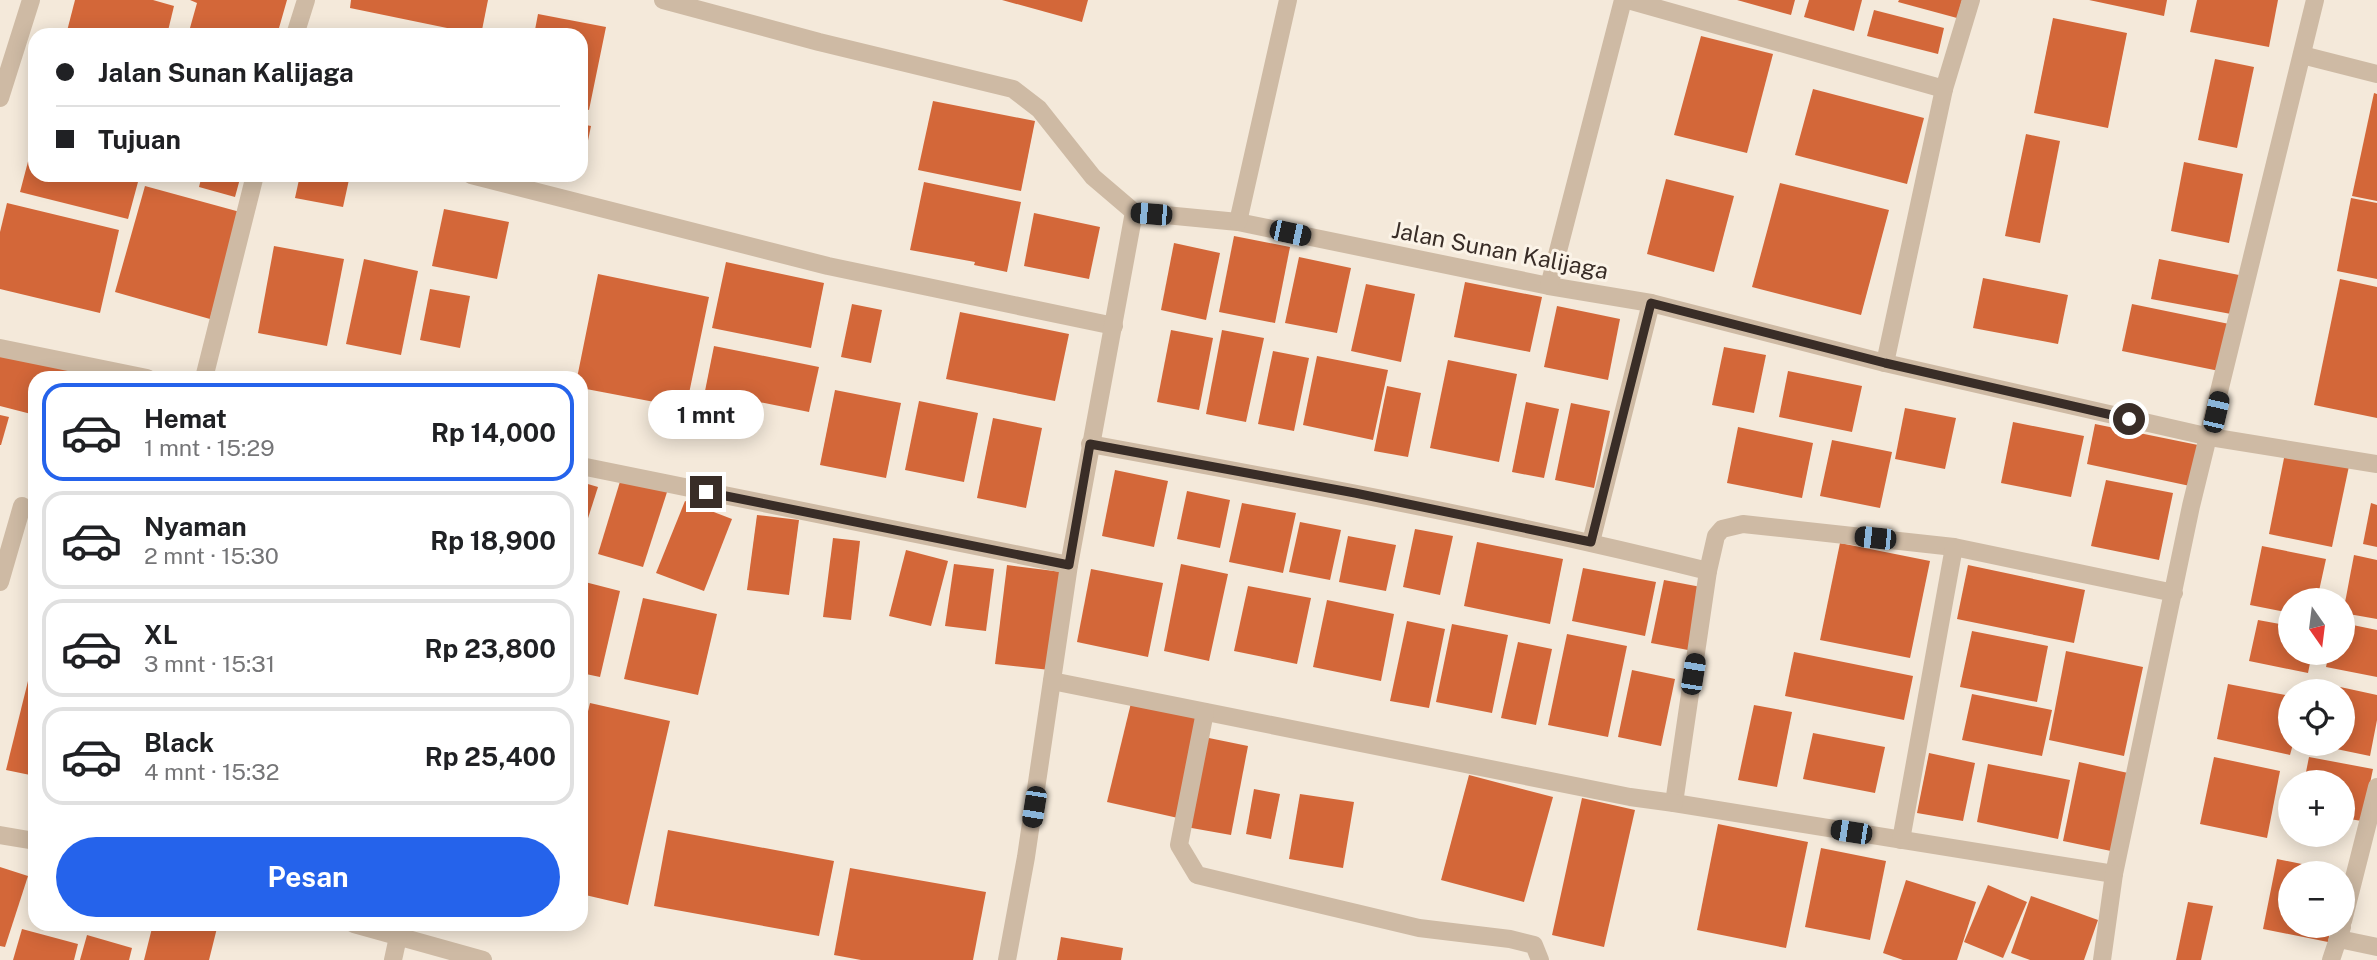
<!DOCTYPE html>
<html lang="id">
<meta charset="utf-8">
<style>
:root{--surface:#fff;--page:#f2f2f2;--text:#202124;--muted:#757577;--line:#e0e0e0;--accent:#2563eb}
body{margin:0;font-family:"Public Sans",sans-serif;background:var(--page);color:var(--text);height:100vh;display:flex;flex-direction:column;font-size:26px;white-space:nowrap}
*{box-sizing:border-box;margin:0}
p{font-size:23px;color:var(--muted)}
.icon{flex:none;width:38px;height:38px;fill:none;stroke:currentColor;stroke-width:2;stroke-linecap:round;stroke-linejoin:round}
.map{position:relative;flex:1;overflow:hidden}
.sheet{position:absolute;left:28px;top:371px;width:560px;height:560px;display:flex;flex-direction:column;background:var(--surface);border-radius:21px;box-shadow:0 4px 18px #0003}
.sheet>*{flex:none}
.banner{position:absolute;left:28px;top:28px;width:560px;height:154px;border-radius:21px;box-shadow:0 4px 18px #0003;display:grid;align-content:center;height:154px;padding:0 28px;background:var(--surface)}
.needle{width:46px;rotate:166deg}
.tools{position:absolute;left:2278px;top:588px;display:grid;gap:14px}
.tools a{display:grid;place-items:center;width:77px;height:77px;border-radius:50%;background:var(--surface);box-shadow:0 4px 18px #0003;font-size:35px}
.end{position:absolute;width:32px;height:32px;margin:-16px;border:9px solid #392d27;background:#fff;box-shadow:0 0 0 4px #fff}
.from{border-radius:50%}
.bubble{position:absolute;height:49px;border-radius:24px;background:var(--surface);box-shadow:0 4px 18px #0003;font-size:23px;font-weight:700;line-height:49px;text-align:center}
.car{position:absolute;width:21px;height:42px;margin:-21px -10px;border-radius:9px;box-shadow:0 0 5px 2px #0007;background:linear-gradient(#222 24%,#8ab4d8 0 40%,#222 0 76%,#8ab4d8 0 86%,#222 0)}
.banner b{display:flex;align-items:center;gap:24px;height:66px;font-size:26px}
.banner b+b{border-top:2px solid var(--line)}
.banner i{width:18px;height:18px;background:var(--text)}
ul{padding:12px 0 0;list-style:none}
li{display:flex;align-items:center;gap:21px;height:98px;margin:0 14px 10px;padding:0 14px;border:4px solid var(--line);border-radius:21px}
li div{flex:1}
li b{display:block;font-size:26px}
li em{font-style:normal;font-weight:700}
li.selected{border-color:var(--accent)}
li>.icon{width:63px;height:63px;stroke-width:1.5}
.action{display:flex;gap:14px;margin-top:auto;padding:14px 28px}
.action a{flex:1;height:80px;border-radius:42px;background:var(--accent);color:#fff;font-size:28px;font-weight:700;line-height:80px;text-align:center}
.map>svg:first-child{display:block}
.building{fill:#d36739}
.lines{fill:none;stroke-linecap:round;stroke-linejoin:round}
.minor{stroke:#cebaa4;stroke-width:18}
.route{stroke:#392d27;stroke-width:9}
.labels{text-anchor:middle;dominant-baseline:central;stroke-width:6;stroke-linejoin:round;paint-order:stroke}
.street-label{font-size:23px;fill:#392d27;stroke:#fbf3e7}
</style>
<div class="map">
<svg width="2377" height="960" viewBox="0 0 2377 960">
<rect width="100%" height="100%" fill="#f4e9da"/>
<g class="building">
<polygon points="75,0 153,0 174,6 167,35 66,35"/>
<polygon points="190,0 287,0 277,35 188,35 197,3"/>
<polygon points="351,0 488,0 481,35 350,8"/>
<polygon points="1002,0 1088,0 1082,22"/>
<polygon points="1737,0 1795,0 1791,15"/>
<polygon points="1809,0 1862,0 1854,31 1804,17"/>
<polygon points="1899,0 1962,0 1957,18 1898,2"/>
<polygon points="2089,0 2167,0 2164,16"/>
<polygon points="2197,0 2278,0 2269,47 2190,32"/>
<polygon points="1874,10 1944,28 1938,54 1867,36"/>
<polygon points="538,14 606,27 589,110 581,108 581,35 534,35"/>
<polygon points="2053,18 2127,33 2108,128 2034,113"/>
<polygon points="1701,36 1773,54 1747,153 1674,135"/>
<polygon points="2215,59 2254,67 2237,148 2198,140"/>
<polygon points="1813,89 1924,118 1907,184 1795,155"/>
<polygon points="2374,93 2377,94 2377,201 2352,196"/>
<polygon points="933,101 1035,121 1021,191 918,170"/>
<polygon points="581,124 591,126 582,170 581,169"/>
<polygon points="2026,134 2060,141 2040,243 2005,236"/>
<polygon points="30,154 35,155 35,175 110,175 138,182 128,219 20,192"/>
<polygon points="2184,162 2243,174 2229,243 2171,231"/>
<polygon points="202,175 241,175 235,197 199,187"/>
<polygon points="300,175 350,175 343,207 295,198"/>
<polygon points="1666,179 1734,196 1714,272 1647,254"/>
<polygon points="924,182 1021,202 1007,272 974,265 975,262 910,250"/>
<polygon points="1780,183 1889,210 1861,315 1752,287"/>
<polygon points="145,186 240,212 210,319 115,292"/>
<polygon points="2351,198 2377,203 2377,279 2337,271"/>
<polygon points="7,203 119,230 100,313 0,289 0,232"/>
<polygon points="444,209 509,222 497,279 432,266"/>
<polygon points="1034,213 1100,227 1089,279 1024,266"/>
<polygon points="1234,236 1290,247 1275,323 1219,312"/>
<polygon points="1174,243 1220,253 1206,320 1161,310"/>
<polygon points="274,246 344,259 327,346 258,333"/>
<polygon points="1299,257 1351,268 1337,333 1285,323"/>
<polygon points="364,259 418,271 401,355 346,344"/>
<polygon points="2159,259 2239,275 2231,314 2151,299"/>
<polygon points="726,262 824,283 811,348 712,328"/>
<polygon points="598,274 709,297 686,408 581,388 581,378 577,378"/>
<polygon points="1983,278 2068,295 2058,344 1973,328"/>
<polygon points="2340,279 2377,287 2377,418 2314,405"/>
<polygon points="1465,282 1542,297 1530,352 1454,337"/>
<polygon points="1366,284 1415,294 1401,362 1351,351"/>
<polygon points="430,289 470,296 460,348 420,340"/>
<polygon points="852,304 882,310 871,363 841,357"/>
<polygon points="2132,304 2234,325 2224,372 2122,351"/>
<polygon points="1557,306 1620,319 1608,380 1544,367"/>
<polygon points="960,312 1069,334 1055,401 946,379"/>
<polygon points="1171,330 1213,338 1199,410 1157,402"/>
<polygon points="1222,330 1264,338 1246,422 1206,414"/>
<polygon points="714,346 819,367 809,412 705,391"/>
<polygon points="1724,347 1766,355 1754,413 1712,405"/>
<polygon points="1273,351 1309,358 1294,431 1258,424"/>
<polygon points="0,353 75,371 73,378 35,378 35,415 0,406"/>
<polygon points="1317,356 1388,370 1373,440 1303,425"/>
<polygon points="1448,360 1517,374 1499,462 1430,448"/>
<polygon points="1788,371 1862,386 1852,432 1779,417"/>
<polygon points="1387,386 1421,393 1408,457 1374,451"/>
<polygon points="835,390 901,403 886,478 820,465"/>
<polygon points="919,401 978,413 964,482 905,470"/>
<polygon points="1526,402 1559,409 1544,478 1512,472"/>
<polygon points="1571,403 1610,411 1594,488 1555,480"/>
<polygon points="1905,408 1956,418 1945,469 1895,459"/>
<polygon points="0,415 9,417 1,445 0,445"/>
<polygon points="993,418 1042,428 1026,508 977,498"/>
<polygon points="2013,422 2084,436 2071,497 2001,483"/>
<polygon points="2095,424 2198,445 2190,486 2087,464"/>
<polygon points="1738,427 1813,443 1802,498 1727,483"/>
<polygon points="1832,440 1892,452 1880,508 1820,496"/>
<polygon points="2285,453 2349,466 2332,547 2269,534"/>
<polygon points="1115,470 1168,481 1154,547 1102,536"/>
<polygon points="622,475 668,489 643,567 598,554"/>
<polygon points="2106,480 2173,493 2159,560 2091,546"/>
<polygon points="581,482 598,487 582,537 581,537"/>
<polygon points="1187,491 1230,500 1220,548 1177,539"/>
<polygon points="685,501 732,519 704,591 656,573"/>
<polygon points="1242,503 1296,513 1283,573 1229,562"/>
<polygon points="2371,503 2377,505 2377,547 2363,544"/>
<polygon points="757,515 799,520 789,595 747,590"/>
<polygon points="1300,522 1341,530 1330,580 1289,572"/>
<polygon points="1415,529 1453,536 1440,595 1403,587"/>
<polygon points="1348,536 1396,545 1386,591 1339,582"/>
<polygon points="833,538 860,541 851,620 823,617"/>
<polygon points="1477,542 1563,559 1550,624 1464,606"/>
<polygon points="1840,543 1930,561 1910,658 1820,640"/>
<polygon points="2262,546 2326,559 2317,600 2291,600 2291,613 2250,605"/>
<polygon points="906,550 948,561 931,626 889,616"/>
<polygon points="2354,555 2377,560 2377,619 2343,613"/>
<polygon points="954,564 994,569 986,631 945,626"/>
<polygon points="1181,564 1228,574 1209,661 1164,651"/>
<polygon points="1007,565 1062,572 1050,670 995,664"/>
<polygon points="1968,565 2085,590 2074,643 1957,619"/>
<polygon points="1583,568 1656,582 1645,636 1572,621"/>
<polygon points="1091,569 1163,583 1148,657 1077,642"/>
<polygon points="1664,580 1701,587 1688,650 1651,643"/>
<polygon points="581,581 620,591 600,677 581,673"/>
<polygon points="1248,586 1311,598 1297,664 1234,651"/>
<polygon points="643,598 717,614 698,695 624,679"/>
<polygon points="1327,600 1394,614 1381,681 1313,667"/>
<polygon points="2258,620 2291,626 2291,653 2312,653 2308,673 2249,661"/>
<polygon points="1407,621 1445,629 1429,708 1390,701"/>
<polygon points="2343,623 2377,630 2377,677 2326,667 2329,653 2343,653"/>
<polygon points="1452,624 1508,635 1492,713 1436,702"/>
<polygon points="1972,631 2048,646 2037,702 1960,687"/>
<polygon points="1567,634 1627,646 1608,737 1548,725"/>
<polygon points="1518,642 1552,649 1536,725 1501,718"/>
<polygon points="2066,651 2143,667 2124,756 2049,740"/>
<polygon points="1794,652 1913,676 1904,720 1785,696"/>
<polygon points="1632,670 1675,679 1661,746 1618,737"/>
<polygon points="30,673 35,675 35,776 6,770"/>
<polygon points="2228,684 2291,696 2291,744 2293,744 2290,755 2217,739"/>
<polygon points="2331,685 2377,695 2377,720 2370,756 2317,745 2343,744 2343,691 2329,691"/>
<polygon points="1972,694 2052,710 2042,756 1962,740"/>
<polygon points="590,703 670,721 628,905 581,894 581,740"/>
<polygon points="1131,703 1201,719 1178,818 1107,802"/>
<polygon points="1754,705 1792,712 1777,787 1738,780"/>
<polygon points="1813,733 1885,747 1875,793 1803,779"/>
<polygon points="1204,737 1248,746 1231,835 1186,827"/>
<polygon points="1929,753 1975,763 1963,821 1917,813"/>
<polygon points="2214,757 2280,771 2267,838 2200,824"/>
<polygon points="2309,757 2373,769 2362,821 2343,818 2343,782 2304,782"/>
<polygon points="2079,762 2128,773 2111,851 2063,841"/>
<polygon points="1988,764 2070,780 2058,839 1977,822"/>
<polygon points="1469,775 1553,797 1524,902 1441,880"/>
<polygon points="1254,789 1280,794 1271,839 1246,834"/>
<polygon points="1300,794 1354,802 1343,868 1289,859"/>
<polygon points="1582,798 1635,810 1604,947 1552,935"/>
<polygon points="1718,824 1808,842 1786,948 1697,930"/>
<polygon points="668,830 834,861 819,936 654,906"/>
<polygon points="1821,848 1886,861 1870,940 1805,927"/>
<polygon points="2277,859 2341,872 2291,873 2291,926 2331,926 2328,942 2263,929"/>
<polygon points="0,867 28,876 5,947 0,946"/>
<polygon points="850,868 986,892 973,960 861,960 834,955"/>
<polygon points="1906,880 1976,902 1957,960 1903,960 1883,953"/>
<polygon points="1988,885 2027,902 2003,958 1964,942"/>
<polygon points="2031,896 2098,920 2084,960 2030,960 2011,953"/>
<polygon points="2188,902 2213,906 2201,960 2176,960"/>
<polygon points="153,924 218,924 209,960 144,960"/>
<polygon points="22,929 78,944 74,960 13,960"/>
<polygon points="87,935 132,948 129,960 80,960"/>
<polygon points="1061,937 1123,948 1121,960 1057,960"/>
</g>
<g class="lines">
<g class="minor">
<polyline points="663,0 819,42 1013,89 1039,109 1093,177 1134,212 1238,222 1549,286 1651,303 1885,363 2210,437 2377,464"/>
<polyline points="1628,0 1944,89"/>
<polyline points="295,35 306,0"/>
<polyline points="2302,55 2377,74"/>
<polyline points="0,98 31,0"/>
<polyline points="471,175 828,266 1114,326"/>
<polyline points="1238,222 1288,0"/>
<polyline points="1549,286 1623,0"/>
<polyline points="0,348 147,378"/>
<polyline points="1885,363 1944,89 1971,0"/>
<polyline points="204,378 255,175"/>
<path d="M1090,444C1297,482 1504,520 1708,571"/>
<polyline points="581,466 1069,565 1134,212"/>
<polyline points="1591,542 1651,303"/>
<polyline points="0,582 22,506"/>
<polyline points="2174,593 1954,547 1743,524 1722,529 1716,536 1708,571 1674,803 2114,874 2191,506 2315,0"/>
<polyline points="1052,681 1630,797 1674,803"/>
<polyline points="1205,712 1179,845 1197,875 1419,928 1510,939 1534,945 1540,960"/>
<polyline points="0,835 35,841"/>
<polyline points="1901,840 1954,547"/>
<polyline points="2343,921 2377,787"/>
<polyline points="354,924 483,960"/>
<polyline points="2339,939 2377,947"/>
<polyline points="393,960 398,937"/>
<polyline points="1007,960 1026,857 1069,565"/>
<polyline points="2102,960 2114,874"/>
<polyline points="2331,960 2342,927"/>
</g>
</g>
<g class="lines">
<polyline class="route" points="706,492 1069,565 1090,444 1355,493 1591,542 1651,303 1885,363 2129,419"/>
</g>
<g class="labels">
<g class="street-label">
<text transform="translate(1500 250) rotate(11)">Jalan Sunan Kalijaga</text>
</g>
</g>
</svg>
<div class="tools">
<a><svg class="needle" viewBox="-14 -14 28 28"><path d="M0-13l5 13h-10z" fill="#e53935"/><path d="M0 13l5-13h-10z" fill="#757577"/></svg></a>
<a><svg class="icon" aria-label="locate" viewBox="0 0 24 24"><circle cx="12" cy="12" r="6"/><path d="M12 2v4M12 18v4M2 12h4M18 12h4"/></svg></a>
<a>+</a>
<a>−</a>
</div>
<i class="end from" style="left:2129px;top:419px"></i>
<i class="end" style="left:706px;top:492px"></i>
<div class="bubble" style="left:648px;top:390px;width:116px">1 mnt</div>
<i class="car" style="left:1151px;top:214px;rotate:275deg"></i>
<i class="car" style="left:1290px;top:233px;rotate:102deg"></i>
<i class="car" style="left:2216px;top:412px;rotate:13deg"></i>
<i class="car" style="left:1875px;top:538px;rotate:276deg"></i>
<i class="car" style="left:1693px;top:674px;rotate:9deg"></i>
<i class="car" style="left:1034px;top:807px;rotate:189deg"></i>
<i class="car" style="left:1851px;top:832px;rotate:279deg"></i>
<div class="banner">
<b><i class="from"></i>Jalan Sunan Kalijaga</b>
<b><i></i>Tujuan</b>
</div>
<section class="sheet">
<ul>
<li class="selected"><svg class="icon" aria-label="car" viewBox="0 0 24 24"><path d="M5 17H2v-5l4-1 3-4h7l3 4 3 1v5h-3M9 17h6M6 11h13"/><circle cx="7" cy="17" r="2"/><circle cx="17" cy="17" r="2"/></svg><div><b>Hemat</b><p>1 mnt · 15:29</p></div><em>Rp 14,000</em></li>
<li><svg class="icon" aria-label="car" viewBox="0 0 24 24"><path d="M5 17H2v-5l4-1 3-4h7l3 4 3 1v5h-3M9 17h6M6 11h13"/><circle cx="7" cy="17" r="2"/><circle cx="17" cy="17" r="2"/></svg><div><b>Nyaman</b><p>2 mnt · 15:30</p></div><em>Rp 18,900</em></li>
<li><svg class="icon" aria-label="car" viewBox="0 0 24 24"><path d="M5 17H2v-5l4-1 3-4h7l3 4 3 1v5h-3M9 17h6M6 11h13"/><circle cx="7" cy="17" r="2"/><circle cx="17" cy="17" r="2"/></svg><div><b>XL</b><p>3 mnt · 15:31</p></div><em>Rp 23,800</em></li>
<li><svg class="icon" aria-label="car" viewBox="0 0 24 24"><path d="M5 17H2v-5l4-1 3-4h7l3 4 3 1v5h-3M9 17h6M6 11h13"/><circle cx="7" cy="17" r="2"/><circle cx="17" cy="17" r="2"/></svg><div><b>Black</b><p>4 mnt · 15:32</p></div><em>Rp 25,400</em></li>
</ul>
<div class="action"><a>Pesan</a></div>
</section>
</div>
